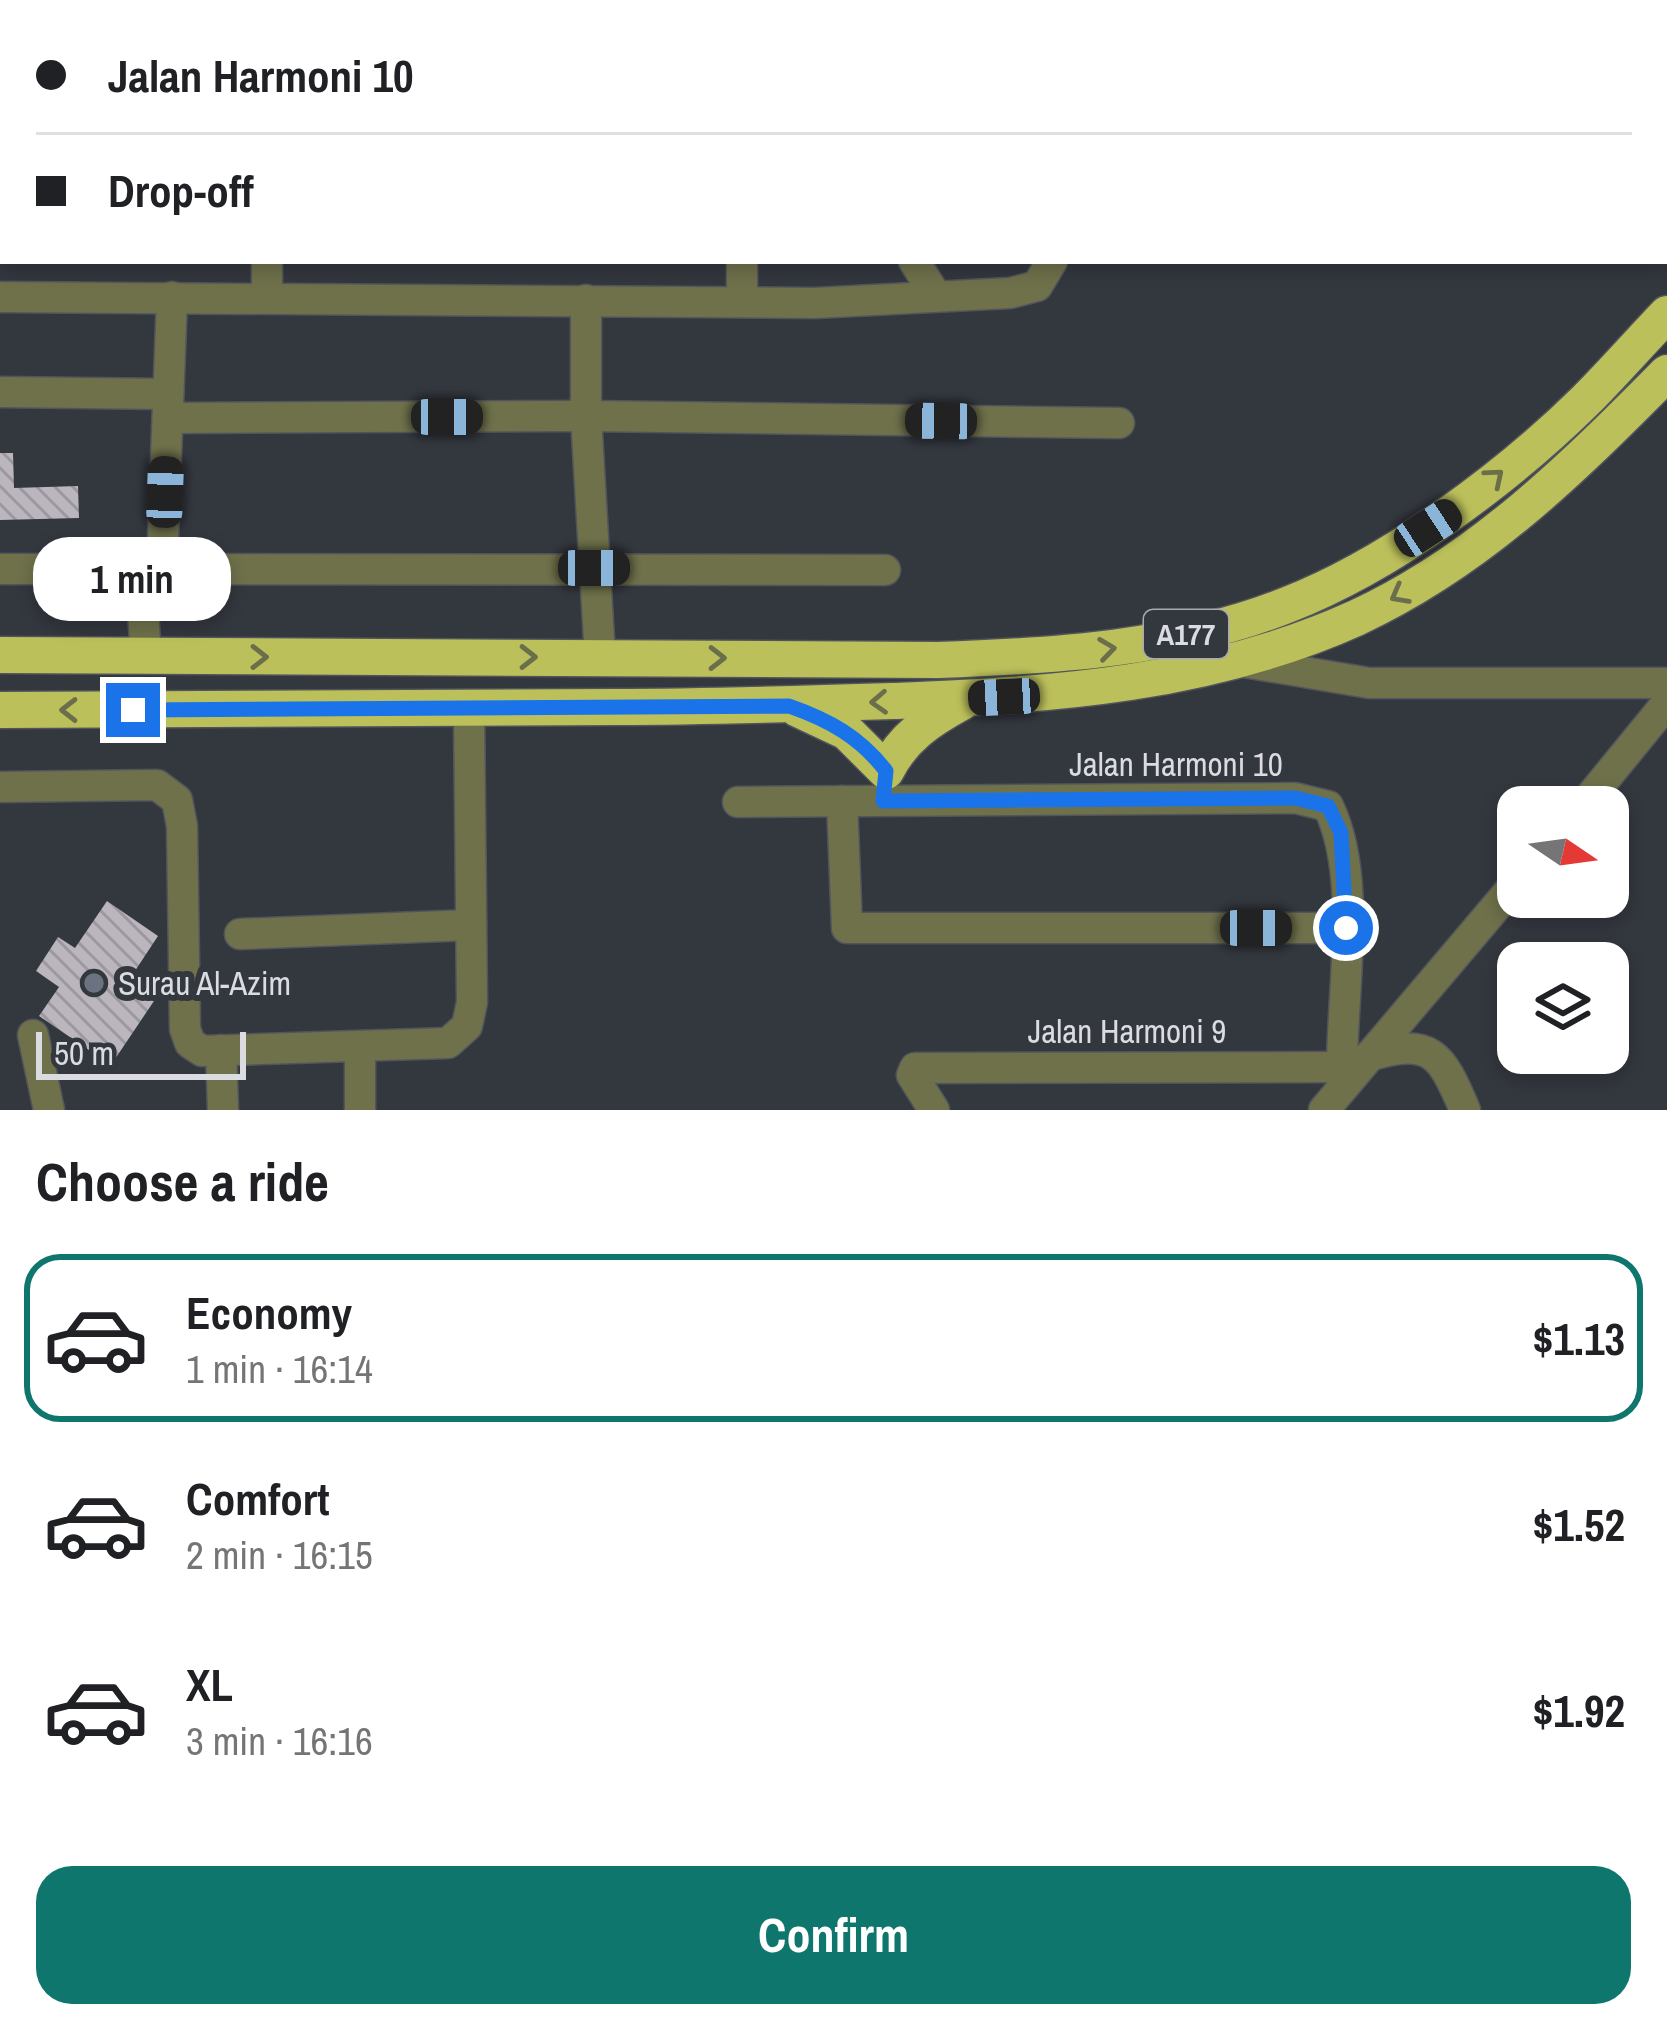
<!DOCTYPE html>
<meta charset="utf-8">
<style>
:root{--surface:#fff;--page:#f6f6f6;--text:#202124;--muted:#757577;--line:#e0e0e0;--accent:#0f766e}
body{margin:0;font-family:"Archivo Narrow",sans-serif;background:var(--page);color:var(--text);height:100vh;display:flex;flex-direction:column;font-size:45px;white-space:nowrap}
*{box-sizing:border-box;margin:0}
p{font-size:39px;color:var(--muted)}
.icon{flex:none;width:66px;height:66px;fill:none;stroke:currentColor;stroke-width:2;stroke-linecap:round;stroke-linejoin:round}
.map{position:relative;height:1110px;overflow:hidden}
.panel{display:flex;flex-direction:column;background:var(--surface);flex:1}
.panel>*{flex:none}
.hud{position:absolute;left:0px;top:0px;width:1668px;height:264px;box-shadow:0 6px 18px #0003;display:grid;align-content:center;height:264px;padding:0 36px;background:var(--surface)}
.needle{width:78px;rotate:103deg}
.fabs{position:absolute;left:1497px;top:786px;display:grid;gap:24px}
.fabs a{display:grid;place-items:center;width:132px;height:132px;border-radius:24px;background:var(--surface);box-shadow:0 6px 18px #0003;font-size:60px}
.scale{position:absolute;left:36px;bottom:30px;width:210px;box-sizing:border-box;padding-left:12px;border:6px solid #dadce1;border-top:0;font-size:33px;line-height:42px;white-space:nowrap;color:#dadce1;-webkit-text-stroke:9px #33373e;paint-order:stroke}
.end{position:absolute;width:54px;height:54px;margin:-27px;border:15px solid #1a73e8;background:#fff;box-shadow:0 0 0 6px #fff}
.from{border-radius:50%}
.bubble{position:absolute;height:84px;border-radius:36px;background:var(--surface);box-shadow:0 6px 18px #0003;font-size:39px;font-weight:700;line-height:84px;text-align:center}
.car{position:absolute;width:36px;height:72px;margin:-36px -18px;border-radius:15px;box-shadow:0 0 9px 3px #0007;background:linear-gradient(#222 24%,#8ab4d8 0 40%,#222 0 76%,#8ab4d8 0 86%,#222 0)}
.hud b{display:flex;align-items:center;gap:42px;height:114px;font-size:45px}
.hud b+b{border-top:3px solid var(--line)}
.hud i{width:30px;height:30px;background:var(--text)}
ul{padding:0;list-style:none}
li{display:flex;align-items:center;gap:36px;height:168px;margin:0 24px 18px;padding:0 12px;border:6px solid transparent;border-radius:36px}
li div{flex:1}
li b{display:block;font-size:45px}
li em{font-style:normal;font-weight:700}
li.active{border-color:var(--accent)}
li>.icon{width:108px;height:108px;stroke-width:1.5}
h2{padding:0 36px;font-size:54px;line-height:144px}
.action{display:flex;gap:24px;margin-top:auto;padding:24px 36px}
.action a{flex:1;height:138px;border-radius:36px;background:var(--accent);color:#fff;font-size:48px;font-weight:700;line-height:138px;text-align:center}
.map>svg:first-child{display:block}
.building{fill:url(#building-back-hatch)}
.lines{fill:none;stroke-linecap:round;stroke-linejoin:round}
.minor-casing{stroke:#51555b;stroke-width:33}
.highway-casing{stroke:#51555b;stroke-width:39}
.minor{stroke:#6f714b;stroke-width:30}
.highway{stroke:#bcc05b;stroke-width:36}
.oneway{stroke:#6a6e4a}
.route{stroke:#1a73e8;stroke-width:15}
.worship-dot{fill:#6b7280;stroke:#33373e;stroke-width:4.5}
.labels{text-anchor:middle;dominant-baseline:central;stroke-width:12;stroke-linejoin:round;paint-order:stroke}
.shield{fill:#33373e;stroke:#a8aab0;stroke-width:3}
.shield-label{font-size:30px;font-weight:bold;fill:#dadce1}
.street-label{font-size:33px;fill:#dadce1;stroke:#33373e}
.poi-label{font-size:33px;fill:#dadce1;stroke:#33373e;text-anchor:start}
</style>
<div class="map">
<svg width="1667" height="1110" viewBox="0 0 1667 1110">
<defs>
<pattern id="building-back-hatch" width="6" height="6" patternUnits="userSpaceOnUse" patternTransform="scale(3)"><rect width="6" height="6" fill="#bbb5be"/><path d="M-1 5l2 2M0 0l6 6M5-1l2 2" fill="none" stroke="#9c98a0"/></pattern>
</defs>
<rect width="100%" height="100%" fill="#33373e"/>
<g class="building">
<polygon points="0,453 13,453 14,488 78,486 79,518 0,520"/>
<polygon points="107,901 158,936 129,980 156,998 111,1065 39,1016 59,987 36,971 58,937 75,948"/>
</g>
<g class="lines">
<defs>
<g id="minor">
<polyline points="620,0 622,3"/>
<polyline points="750,0 752,3"/>
<polyline points="907,0 909,3"/>
<polyline points="0,25 3,25"/>
<polyline points="0,159 3,159"/>
<polyline points="742,261 742,302"/>
<polyline points="914,261 936,296"/>
<polyline points="0,297 815,303 1010,293 1037,286 1052,261"/>
<polyline points="267,298 267,261"/>
<polyline points="586,300 586,416 600,657"/>
<polyline points="0,392 168,394"/>
<polyline points="168,418 586,416 1119,423"/>
<polyline points="140,566 146,657"/>
<polyline points="162,566 172,297"/>
<polyline points="0,569 885,570"/>
<polyline points="1238,661 1369,683 1667,683"/>
<polyline points="0,787 157,785 177,800 182,826 185,1029 190,1043 202,1051 448,1043 467,1026 472,1002 469,709"/>
<polyline points="842,801 847,928 1346,928"/>
<path d="M738,802L1295,798L1328,806C1365,881 1339,1004 1342,1088"/>
<polyline points="1582,807 1667,703"/>
<polyline points="240,934 471,925"/>
<polyline points="33,1035 49,1110"/>
<polyline points="360,1048 360,1110"/>
<polyline points="221,1050 223,1110"/>
<path d="M1369,1056C1432,1037 1441,1054 1465,1110"/>
<polyline points="934,1110 912,1075 915,1068 1341,1067"/>
<polyline points="1324,1110 1518,881"/>
</g>
<g id="highway">
<path d="M0,655L938,660C1056,656 1176,649 1287,605C1390,565 1507,478 1586,400C1614,372 1640,342 1667,314"/>
<path d="M798,709L847,732L886,771C903,737 929,720 962,702"/>
<path d="M0,710C205,710 410,709 616,707C709,707 802,704 896,701C1054,695 1210,684 1356,618C1479,561 1573,468 1667,373"/>
</g>
</defs>
<use href="#minor" class="minor-casing"/>
<use href="#highway" class="highway-casing"/>
<use href="#minor" class="minor"/>
<use href="#highway" class="highway"/>
</g>
<defs><path id="oneway-chevron" d="M-2-3.5L2.5 0L-2 3.5" fill="none" stroke-width="1.6" stroke-linecap="round" stroke-linejoin="round" transform="scale(3)"/></defs>
<g class="oneway">
<use href="#oneway-chevron" transform="translate(1495 477) rotate(-40)"/>
<use href="#oneway-chevron" transform="translate(1399 595) rotate(151)"/>
<use href="#oneway-chevron" transform="translate(1107 649) rotate(-8)"/>
<use href="#oneway-chevron" transform="translate(259 657)"/>
<use href="#oneway-chevron" transform="translate(528 657)"/>
<use href="#oneway-chevron" transform="translate(717 658)"/>
<use href="#oneway-chevron" transform="translate(879 702) rotate(177)"/>
<use href="#oneway-chevron" transform="translate(69 710) rotate(-180)"/>
</g>
<g class="lines">
<path class="route" d="M133,710L789,706C829,720 860,737 886,771L883,801L1295,798L1328,806L1341,833L1346,928"/>
</g>
<circle class="worship-dot" cx="94" cy="983" r="12"/>
<g class="labels">
<rect class="shield" x="1144" y="610" width="84" height="48" rx="9"/>
<g class="shield-label">
<text x="1186" y="634">A177</text>
</g>
<g class="street-label">
<text x="1176" y="764">Jalan Harmoni 10</text>
<text x="1127" y="1031">Jalan Harmoni 9</text>
</g>
<g class="poi-label">
<text x="118" y="983">Surau Al-Azim</text>
</g>
</g>
</svg>
<div class="fabs">
<a><svg class="needle" viewBox="-14 -14 28 28"><path d="M0-13l5 13h-10z" fill="#e53935"/><path d="M0 13l5-13h-10z" fill="#757577"/></svg></a>
<a><svg class="icon" aria-label="layers" viewBox="0 0 24 24"><path d="M12 4l9 5-9 5-9-5zM3 14l9 5 9-5"/></svg></a>
</div>
<div class="scale">50 m</div>
<i class="end from" style="left:1346px;top:928px"></i>
<i class="end" style="left:133px;top:710px"></i>
<div class="bubble" style="left:33px;top:537px;width:198px">1 min</div>
<i class="car" style="left:447px;top:417px;rotate:90deg"></i>
<i class="car" style="left:941px;top:421px;rotate:271deg"></i>
<i class="car" style="left:165px;top:492px;rotate:2deg"></i>
<i class="car" style="left:1428px;top:528px;rotate:57deg"></i>
<i class="car" style="left:594px;top:568px;rotate:90deg"></i>
<i class="car" style="left:1004px;top:697px;rotate:267deg"></i>
<i class="car" style="left:1256px;top:928px;rotate:90deg"></i>
<div class="hud">
<b><i class="from"></i>Jalan Harmoni 10</b>
<b><i></i>Drop-off</b>
</div>
</div>
<section class="panel">
<h2>Choose a ride</h2>
<ul>
<li class="active"><svg class="icon" aria-label="car" viewBox="0 0 24 24"><path d="M5 17H2v-5l4-1 3-4h7l3 4 3 1v5h-3M9 17h6M6 11h13"/><circle cx="7" cy="17" r="2"/><circle cx="17" cy="17" r="2"/></svg><div><b>Economy</b><p>1 min · 16:14</p></div><em>$1.13</em></li>
<li><svg class="icon" aria-label="car" viewBox="0 0 24 24"><path d="M5 17H2v-5l4-1 3-4h7l3 4 3 1v5h-3M9 17h6M6 11h13"/><circle cx="7" cy="17" r="2"/><circle cx="17" cy="17" r="2"/></svg><div><b>Comfort</b><p>2 min · 16:15</p></div><em>$1.52</em></li>
<li><svg class="icon" aria-label="car" viewBox="0 0 24 24"><path d="M5 17H2v-5l4-1 3-4h7l3 4 3 1v5h-3M9 17h6M6 11h13"/><circle cx="7" cy="17" r="2"/><circle cx="17" cy="17" r="2"/></svg><div><b>XL</b><p>3 min · 16:16</p></div><em>$1.92</em></li>
</ul>
<div class="action"><a>Confirm</a></div>
</section>
